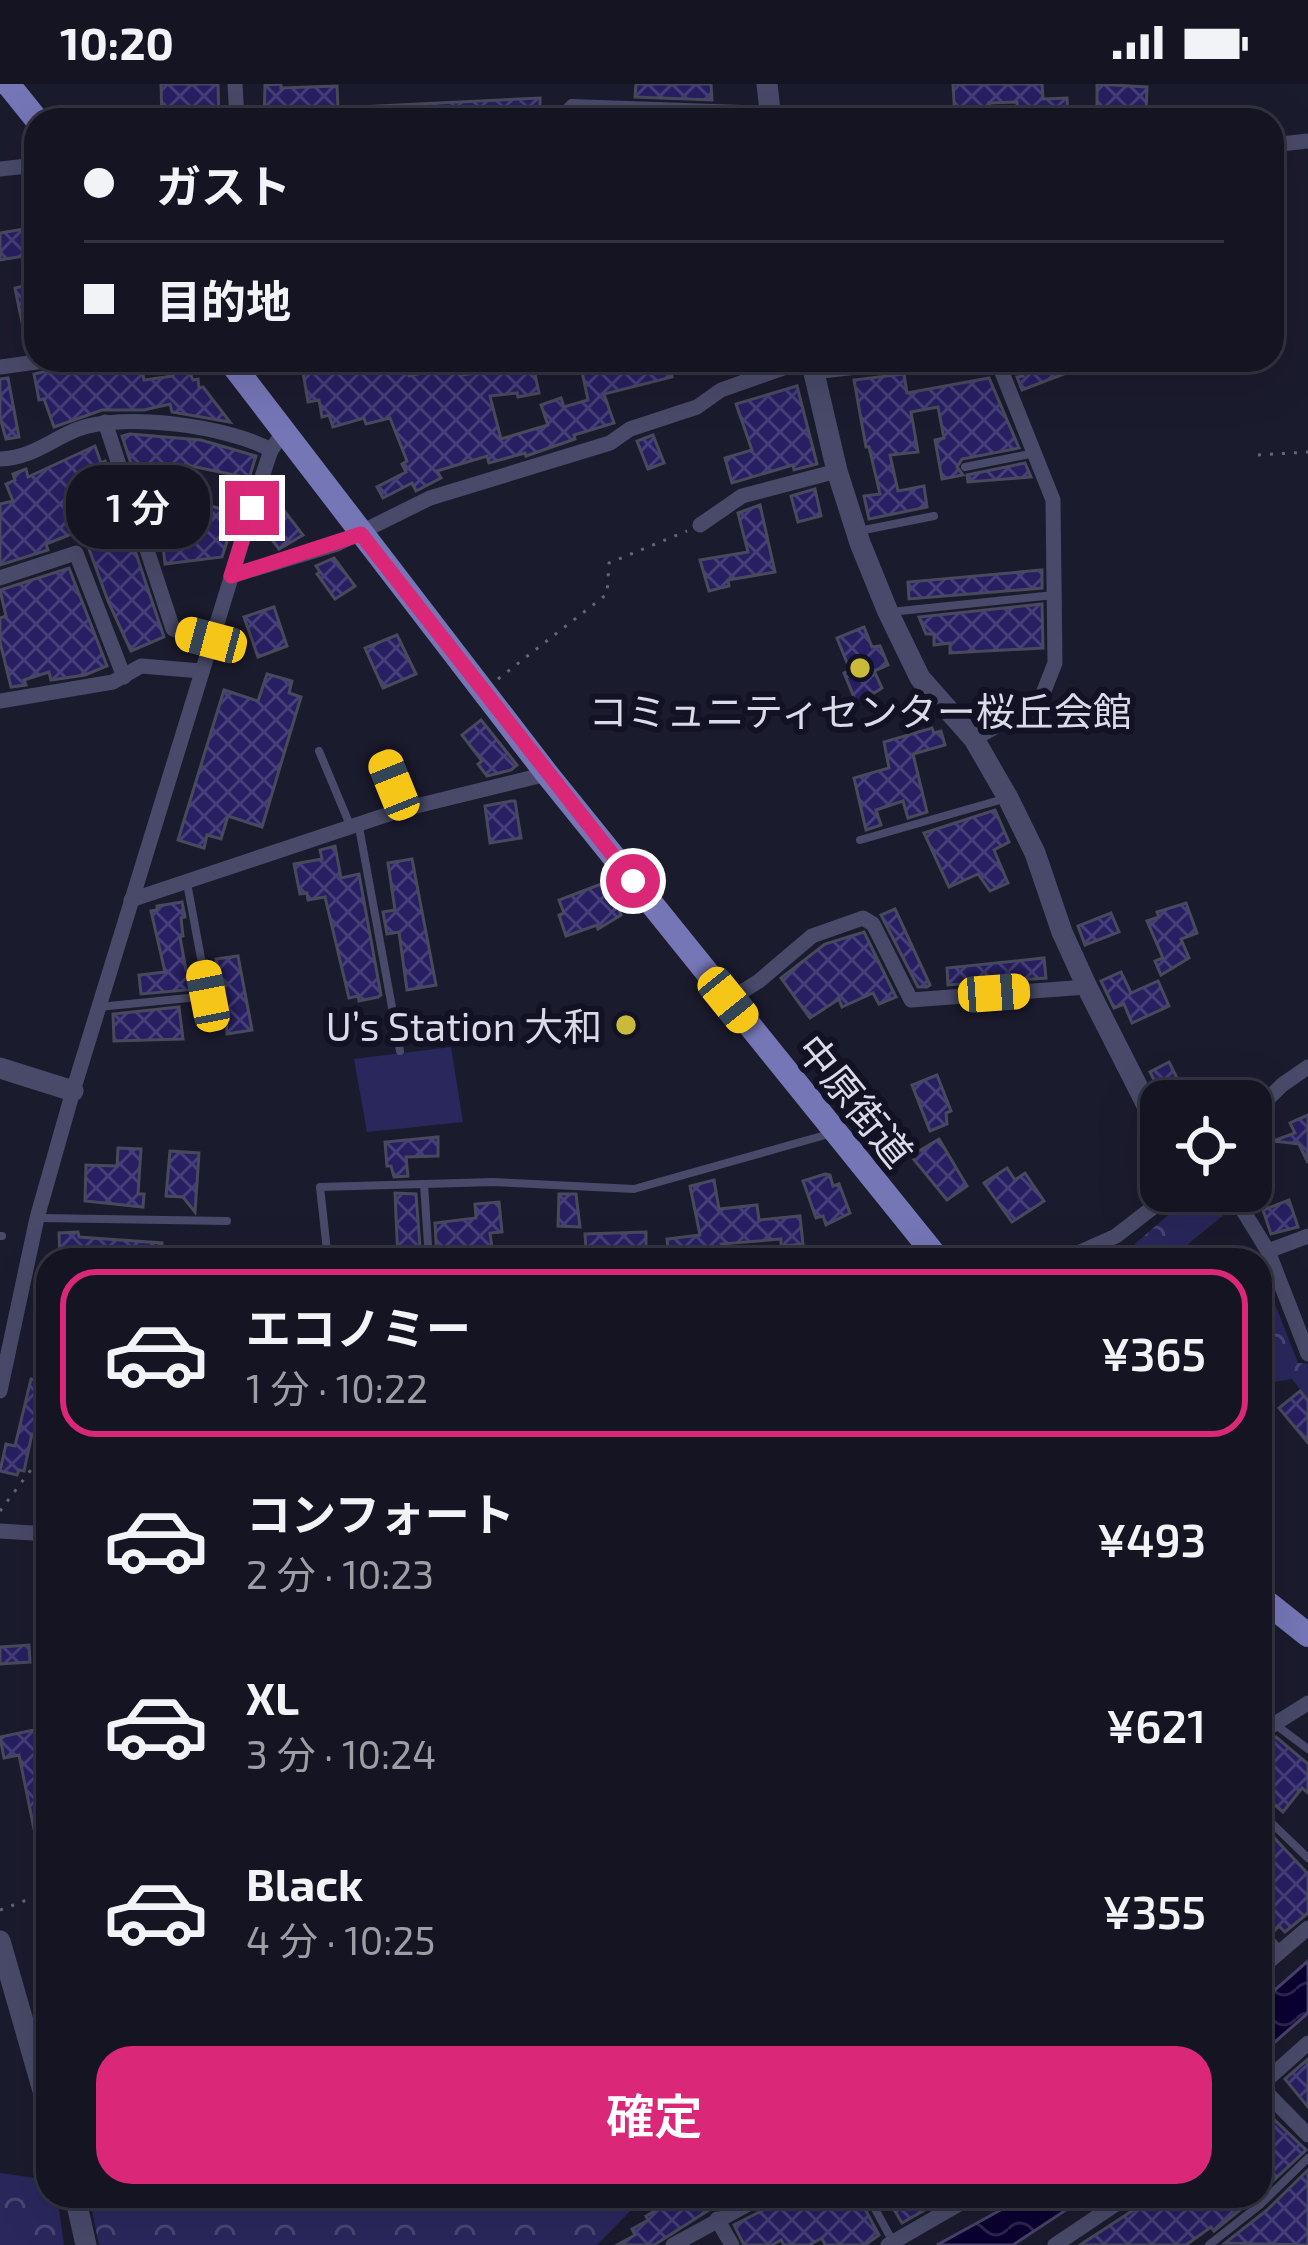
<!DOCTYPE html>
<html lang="ja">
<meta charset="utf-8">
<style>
:root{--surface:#141422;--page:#1d1d2a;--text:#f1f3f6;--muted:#9d9ea5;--line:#333340;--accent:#db2777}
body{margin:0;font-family:"Exo 2","Noto Sans JP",sans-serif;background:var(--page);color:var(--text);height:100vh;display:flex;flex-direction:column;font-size:45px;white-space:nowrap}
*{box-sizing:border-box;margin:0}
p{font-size:39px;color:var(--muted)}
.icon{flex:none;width:66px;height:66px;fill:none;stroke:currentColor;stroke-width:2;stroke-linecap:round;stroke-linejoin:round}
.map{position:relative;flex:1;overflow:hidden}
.drawer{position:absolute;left:36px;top:1164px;width:1236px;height:960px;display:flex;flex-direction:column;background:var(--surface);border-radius:36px;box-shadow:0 12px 48px #0002,0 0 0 3px var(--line)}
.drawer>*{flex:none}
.top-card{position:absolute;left:24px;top:24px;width:1260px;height:264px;border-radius:36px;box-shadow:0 12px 48px #0002,0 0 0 3px var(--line);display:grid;align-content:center;height:264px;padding:0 60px;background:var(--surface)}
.buttons{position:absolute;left:1140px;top:996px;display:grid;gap:24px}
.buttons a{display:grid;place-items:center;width:132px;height:132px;border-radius:24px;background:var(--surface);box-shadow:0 12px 48px #0002,0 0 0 3px var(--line);font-size:60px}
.end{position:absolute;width:54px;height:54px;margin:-27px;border:15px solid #db2777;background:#fff;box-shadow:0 0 0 6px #fff}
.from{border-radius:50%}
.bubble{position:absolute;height:84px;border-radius:36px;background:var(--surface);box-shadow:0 12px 48px #0002,0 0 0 3px var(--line);font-size:39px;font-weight:600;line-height:84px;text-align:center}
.car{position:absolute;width:36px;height:72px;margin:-36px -18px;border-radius:15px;box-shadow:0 0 9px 3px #0007;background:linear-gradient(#f5c518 24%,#345 0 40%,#f5c518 0 76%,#345 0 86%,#f5c518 0)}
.top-card b{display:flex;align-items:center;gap:42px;height:114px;font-size:45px}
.top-card b+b{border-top:3px solid var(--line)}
.top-card i{width:30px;height:30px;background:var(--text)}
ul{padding:21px 0 0;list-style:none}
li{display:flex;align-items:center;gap:36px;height:168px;margin:0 24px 18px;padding:0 36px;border:6px solid transparent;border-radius:36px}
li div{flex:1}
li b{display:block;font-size:45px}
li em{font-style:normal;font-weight:600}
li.selected{border-color:var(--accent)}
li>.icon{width:108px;height:108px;stroke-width:1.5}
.primary-button{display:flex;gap:24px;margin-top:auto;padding:24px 60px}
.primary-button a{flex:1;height:138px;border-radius:36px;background:var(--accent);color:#fff;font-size:48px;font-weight:600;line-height:138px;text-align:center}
.status{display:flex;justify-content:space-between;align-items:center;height:84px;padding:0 60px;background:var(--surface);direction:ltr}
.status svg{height:33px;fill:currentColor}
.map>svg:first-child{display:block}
.green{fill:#2a275d}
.forest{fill:url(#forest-crowns)}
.water{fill:url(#water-waves);stroke:#494268;stroke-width:3}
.building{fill:url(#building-cross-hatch);stroke:#48495d;stroke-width:3}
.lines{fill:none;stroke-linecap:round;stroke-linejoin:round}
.path{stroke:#646575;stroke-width:3;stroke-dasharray:3 9;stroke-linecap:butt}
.service{stroke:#494a69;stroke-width:8}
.minor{stroke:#494a69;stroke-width:15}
.tertiary{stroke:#494a69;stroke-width:21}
.primary{stroke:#7576b6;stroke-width:24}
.route{stroke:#db2777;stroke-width:15}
.poi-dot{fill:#c9ba3a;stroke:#121224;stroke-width:4.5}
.labels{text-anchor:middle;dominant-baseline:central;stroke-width:12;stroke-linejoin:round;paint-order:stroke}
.poi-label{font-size:39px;fill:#dadbe8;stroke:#121224}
.street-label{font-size:39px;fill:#dadbe8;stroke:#121224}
</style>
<div class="status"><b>10:20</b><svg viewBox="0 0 49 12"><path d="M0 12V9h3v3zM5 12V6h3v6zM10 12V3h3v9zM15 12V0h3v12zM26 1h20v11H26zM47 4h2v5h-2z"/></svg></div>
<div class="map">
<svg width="1308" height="2161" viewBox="0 0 1308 2161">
<defs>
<pattern id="forest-crowns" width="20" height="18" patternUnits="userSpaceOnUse" patternTransform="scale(3)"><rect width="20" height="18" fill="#2a275d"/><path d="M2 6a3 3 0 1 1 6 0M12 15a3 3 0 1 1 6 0" fill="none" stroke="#484674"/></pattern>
<pattern id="water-waves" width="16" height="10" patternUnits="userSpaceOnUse" patternTransform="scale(3)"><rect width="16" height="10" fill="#0b0031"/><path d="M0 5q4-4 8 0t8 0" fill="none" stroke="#2e254f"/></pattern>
<pattern id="building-cross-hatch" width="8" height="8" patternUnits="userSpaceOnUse" patternTransform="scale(3)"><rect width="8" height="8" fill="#271f62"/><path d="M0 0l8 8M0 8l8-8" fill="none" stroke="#463f78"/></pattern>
</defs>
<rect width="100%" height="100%" fill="#1b1b2e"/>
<polygon class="green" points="451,963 463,1038 367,1048 354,975"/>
<g class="forest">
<polygon points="1196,1107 1219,1107 1231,1125 1188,1160 1196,1176 1137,1176 1129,1165"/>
<polygon points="1269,1205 1298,1279 1308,1280 1308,1315 1292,1295 1260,1300 1260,1207"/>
<polygon points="0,2089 48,2096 48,2112 57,2112 64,2161 0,2161"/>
<polygon points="89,2112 654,2112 641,2116 597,2161 99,2161"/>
</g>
<g class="water">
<polygon points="1308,1877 1308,1929 1260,1971 1260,1919"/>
<polygon points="1026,2112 1087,2112 1013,2161 937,2161"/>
</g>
<g class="building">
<polygon points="161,0 218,0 219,36 162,36"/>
<polygon points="281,0 281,4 337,2 338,24 540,14 540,32 264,36 265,1"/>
<polygon points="636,0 711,0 712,16 635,13"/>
<polygon points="953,0 1042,0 1043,15 1067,14 1068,36 1018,36 1017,18 989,19 990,36 955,36"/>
<polygon points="1097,0 1147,3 1146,31 1097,27"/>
<polygon points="36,143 36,170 0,176 0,149"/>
<polygon points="36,199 36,266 28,267 15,204"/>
<polygon points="92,276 140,276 144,296 173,292 173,285 188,284 193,296 198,295 199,304 203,303 230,338 172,328 170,320 144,326 102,326 54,343 44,315 39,316 34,290"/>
<polygon points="344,276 405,276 409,292 436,286 433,276 456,276 461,291 486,288 485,280 532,276 539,309 518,313 517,309 490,312 501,355 548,341 541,321 561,314 564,323 588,316 580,278 669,276 672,293 604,310 614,339 574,351 575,355 526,372 525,369 489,379 487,372 437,387 441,394 416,407 412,399 383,414 377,403 406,388 402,380 407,377 390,334 366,340 364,334 333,343 329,331 322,333 319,316 308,318 303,288 344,281"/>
<polygon points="1016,276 1095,276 1095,278 1022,306 1017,293 1023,292"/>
<polygon points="904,290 907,309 989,294 1019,364 962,375 957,383 963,391 942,395 935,356 944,354 938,323 911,328 918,368 890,371 898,407 924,402 927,423 869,435 864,412 880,410 869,363 866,363 854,296"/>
<polygon points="8,294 19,353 6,355 0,333 0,295"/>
<polygon points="797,302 817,380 794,386 793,381 732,399 725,374 752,366 736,320"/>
<polygon points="130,350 201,356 256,372 249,394 186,381 196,417 236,430 222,473 165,480 160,435 152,413 143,416 122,352"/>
<polygon points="653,351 664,379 648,385 637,357"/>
<polygon points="95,362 101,379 105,377 164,553 131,567 108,517 82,446 46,460 48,466 0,481 0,420 13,417 6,400 15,396 13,390 26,385 28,393"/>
<polygon points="1025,379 1031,393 968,398 967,391"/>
<polygon points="815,405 821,432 798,438 791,412"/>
<polygon points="279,420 303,451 279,465 260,440 262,433"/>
<polygon points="760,421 775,488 728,496 729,502 709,507 700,476 748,468 738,429"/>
<polygon points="334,474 355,502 335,515 317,490 320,488 316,482"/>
<polygon points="69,484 107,582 85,591 51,596 49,588 24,596 26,601 11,603 0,558 0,534 6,532 0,506"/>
<polygon points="1042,486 1042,504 909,515 908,498"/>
<polygon points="1042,520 1043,564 950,569 950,559 934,561 934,550 926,550 919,533"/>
<polygon points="274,523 287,562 258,573 244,533"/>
<polygon points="864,543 872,563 880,562 888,581 874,587 882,604 857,620 844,589 850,586 837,554"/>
<polygon points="397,551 416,590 383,604 365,564"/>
<polygon points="267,590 292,597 289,609 301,613 262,743 228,732 221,755 207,751 204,764 178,756 224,606 258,617"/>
<polygon points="481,636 517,681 511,686 487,692 478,680 482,677 462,651"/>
<polygon points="932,644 934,649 941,647 945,661 913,670 927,728 908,734 903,717 876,726 881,741 866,746 854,694 889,684 884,658"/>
<polygon points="511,717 515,717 521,754 490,759 485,722"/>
<polygon points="995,726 1009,758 994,766 1008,799 990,807 978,790 949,803 924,749"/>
<polygon points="335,762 341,794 359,790 381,911 378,913 359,917 358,912 349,914 325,813 308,816 307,809 300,810 294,780 322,775 320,766"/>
<polygon points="412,775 436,901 407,906 399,848 387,850 383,828 395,826 388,779"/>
<polygon points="609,797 621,831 598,845 597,841 566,852 559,831 564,829 559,816"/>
<polygon points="182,818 185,833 181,834 183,852 180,853 186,886 195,885 198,905 141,910 139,891 165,888 151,827 157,826 157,822"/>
<polygon points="1186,819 1197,849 1181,855 1189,874 1161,891 1155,877 1163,874 1147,837 1159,833 1157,828"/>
<polygon points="895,825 930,901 927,903 918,903 881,831"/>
<polygon points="1111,829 1119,848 1085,861 1078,842"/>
<polygon points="864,848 896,913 879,920 873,909 842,923 839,915 810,934 781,894 825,860"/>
<polygon points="238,872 252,946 227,950 224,897 214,899 211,883 218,883 216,875"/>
<polygon points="1044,874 1046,894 948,901 947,884"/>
<polygon points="1121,888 1131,909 1158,897 1169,922 1132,939 1124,920 1114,924 1101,897"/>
<polygon points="179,923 183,955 114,957 113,930"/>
<polygon points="1169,978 1181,1002 1169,1008 1163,996 1156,1000 1150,988"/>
<polygon points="937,991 951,1027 946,1029 947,1040 930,1047 912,1001"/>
<polygon points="1308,1031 1308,1079 1299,1060 1273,1057 1295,1049 1290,1039"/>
<polygon points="438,1053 438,1072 406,1073 408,1092 394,1093 391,1082 387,1082 385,1058"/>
<polygon points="939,1055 967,1102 947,1116 911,1072"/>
<polygon points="118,1064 141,1065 138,1110 144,1110 143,1123 85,1117 86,1081 117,1082"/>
<polygon points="170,1067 199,1069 195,1128 183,1113 166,1112"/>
<polygon points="1007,1084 1015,1096 1025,1089 1044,1117 1012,1138 984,1099"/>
<polygon points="825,1090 830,1091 833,1102 839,1100 850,1129 826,1141 823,1132 816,1134 803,1097"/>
<polygon points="714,1096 719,1125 757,1121 759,1136 800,1132 803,1160 781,1162 781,1155 721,1160 723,1173 669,1176 667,1155 700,1151 690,1102"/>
<polygon points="395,1109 416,1110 421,1176 398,1176"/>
<polygon points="559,1110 576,1110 580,1143 558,1142"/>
<polygon points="1289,1116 1298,1143 1271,1150 1263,1126"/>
<polygon points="499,1118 502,1148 490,1149 492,1164 482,1165 483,1176 437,1176 435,1139 476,1134 475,1120"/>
<polygon points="78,1148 79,1153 162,1159 161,1176 60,1176 59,1149"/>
<polygon points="646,1148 646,1163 586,1165 585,1150"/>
<polygon points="31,1295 48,1299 48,1326 42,1353 32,1350 24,1387 19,1386 17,1391 0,1387 6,1360 15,1362"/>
<polygon points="1300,1307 1308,1317 1308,1359 1279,1324"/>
<polygon points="29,1561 30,1578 0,1580 0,1563"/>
<polygon points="48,1643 48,1751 34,1745 19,1671 4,1674 0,1653"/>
<polygon points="1276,1653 1308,1680 1308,1709 1302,1704 1283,1728 1260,1708 1260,1661"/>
<polygon points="1266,1745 1308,1790 1308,1829 1285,1848 1279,1842 1274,1847 1260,1837 1269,1827 1260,1818 1260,1752"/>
<polygon points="1308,1975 1308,2023 1285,1995"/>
<polygon points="1260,2022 1306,2066 1260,2109"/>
<polygon points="1308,2086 1308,2161 1225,2159 1267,2126"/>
<polygon points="776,2112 797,2112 804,2125 832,2112 858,2112 879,2151 865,2161 825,2161 822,2154 809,2161 784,2161 781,2156 772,2161 744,2161 734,2141 769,2123"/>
<polygon points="886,2112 949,2112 902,2139"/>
<polygon points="1147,2112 1257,2112 1214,2147 1211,2143 1186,2161 1080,2161 1141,2121 1139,2118"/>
<polygon points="695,2115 699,2121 707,2116 712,2124 662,2156 654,2161 617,2161 635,2151 632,2145 648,2136 646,2132 673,2117 681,2116 684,2122"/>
</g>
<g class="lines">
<g class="path">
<polyline points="1258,371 1308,368"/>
<polyline points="498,595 607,510 609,479 687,447"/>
<polyline points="0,1427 48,1363"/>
<polyline points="0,1826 48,1808"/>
</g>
<g class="service">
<polyline points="554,36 571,19 768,26"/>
<polyline points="660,36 660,22"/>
<polyline points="965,383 1035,369"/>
<polyline points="859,447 934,432"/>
<polyline points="890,528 1054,511"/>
<polyline points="319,667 350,741"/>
<polyline points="384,677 403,724"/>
<polyline points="359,743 400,967"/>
<polyline points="860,756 1007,714"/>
<polyline points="99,923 208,912 187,799"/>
<polyline points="424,1100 429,1176"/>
<polyline points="39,1134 227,1137"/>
<polyline points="0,1152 2,1152"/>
<polyline points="328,1176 320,1103 493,1098 634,1105 829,1050"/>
<polyline points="1276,1641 1308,1665"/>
<polyline points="1260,1728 1308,1774"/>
<polyline points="868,2112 893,2158"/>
<polyline points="1209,2161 1261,2120 1308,2074"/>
</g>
<g class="minor">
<polyline points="235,0 237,36"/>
<polyline points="1272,61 1308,57"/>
<polyline points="0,85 36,81"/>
<polyline points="0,283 51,276"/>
<polyline points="814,288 917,276"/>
<polyline points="105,338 173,545 211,556"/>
<path d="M0,375C32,374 50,356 78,345C124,328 228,342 271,366"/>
<polyline points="700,441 742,412 837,387"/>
<polyline points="231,492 337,460 430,414 610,359 630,345 697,323 721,306 806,276"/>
<polyline points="0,494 76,469 124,593"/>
<polyline points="0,617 113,598 141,582 202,587"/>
<polyline points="974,655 1040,617 1055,579 1053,416 997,276"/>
<polyline points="131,816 404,725 547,690"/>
<polyline points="729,916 759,897 812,852 863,834 873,840 911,916 1087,903"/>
<polyline points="1251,1032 1282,1001 1308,983"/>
<polyline points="1231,1107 1268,1167 1308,1270"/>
<polyline points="1268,1167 1308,1152"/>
<polyline points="1062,1176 1116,1152 1174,1107"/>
<polyline points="0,1307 37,1134 73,1007 263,390 271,366 284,348"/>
<polyline points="0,1447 48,1450"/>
<polyline points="1260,1649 1308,1619"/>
<polyline points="1260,1849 1278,1869"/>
<polyline points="1260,1885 1308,1844"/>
<polyline points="1260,2002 1308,2051"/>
<polyline points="1260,2002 1308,1959"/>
<polyline points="717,2135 732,2161"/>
<polyline points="673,2161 763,2112"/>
<polyline points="888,2161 973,2112"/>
<polyline points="1055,2161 1128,2112"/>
</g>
<g class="tertiary">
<polyline points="767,0 771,36"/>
<polyline points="811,276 837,387 860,459 888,528 920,594 974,655 1008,714 1035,769 1062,848 1087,903 1161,1049"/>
<polyline points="0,984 73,1007"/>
<polyline points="0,1857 48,2024"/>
<polyline points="75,2112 86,2161"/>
</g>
<g class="primary">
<polyline points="8,0 37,36"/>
<polyline points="229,276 547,690 939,1176"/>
<polyline points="1260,1513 1308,1551"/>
</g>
</g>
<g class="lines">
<polyline class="route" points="252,424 231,492 361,450 633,797"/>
</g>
<g class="poi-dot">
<circle cx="860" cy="584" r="12"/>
<circle cx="626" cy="941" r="12"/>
</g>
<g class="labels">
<g class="poi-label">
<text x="860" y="626">コミュニティセンター桜丘会館</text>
<text x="602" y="941" text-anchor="end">U’s Station 大和</text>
</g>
<g class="street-label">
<text transform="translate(856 1016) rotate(51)">中原街道</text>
</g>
</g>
</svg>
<div class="buttons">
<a><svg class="icon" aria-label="locate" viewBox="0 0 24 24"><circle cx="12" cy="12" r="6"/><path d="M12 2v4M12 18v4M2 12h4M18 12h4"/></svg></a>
</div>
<i class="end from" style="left:633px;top:797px"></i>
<i class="end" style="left:252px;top:424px"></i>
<div class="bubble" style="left:66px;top:381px;width:144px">1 分</div>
<i class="car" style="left:211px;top:556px;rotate:285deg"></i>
<i class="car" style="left:394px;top:701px;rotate:338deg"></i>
<i class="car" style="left:994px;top:909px;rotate:86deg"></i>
<i class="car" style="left:208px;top:912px;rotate:349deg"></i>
<i class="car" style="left:728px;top:916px;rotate:141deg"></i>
<div class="top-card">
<b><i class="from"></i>ガスト</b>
<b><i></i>目的地</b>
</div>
<section class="drawer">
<ul>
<li class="selected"><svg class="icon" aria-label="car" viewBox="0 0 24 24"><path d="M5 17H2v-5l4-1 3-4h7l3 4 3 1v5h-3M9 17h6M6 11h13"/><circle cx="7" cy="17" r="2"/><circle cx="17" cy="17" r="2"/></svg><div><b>エコノミー</b><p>1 分 · 10:22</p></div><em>¥365</em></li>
<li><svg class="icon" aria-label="car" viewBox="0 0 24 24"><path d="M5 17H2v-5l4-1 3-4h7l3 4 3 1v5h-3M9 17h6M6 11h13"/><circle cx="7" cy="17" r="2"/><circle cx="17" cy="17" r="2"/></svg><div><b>コンフォート</b><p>2 分 · 10:23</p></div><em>¥493</em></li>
<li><svg class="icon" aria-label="car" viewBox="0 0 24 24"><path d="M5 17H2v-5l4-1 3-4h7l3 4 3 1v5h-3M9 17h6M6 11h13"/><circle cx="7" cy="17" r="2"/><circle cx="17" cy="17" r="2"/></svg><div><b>XL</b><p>3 分 · 10:24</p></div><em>¥621</em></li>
<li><svg class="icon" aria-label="car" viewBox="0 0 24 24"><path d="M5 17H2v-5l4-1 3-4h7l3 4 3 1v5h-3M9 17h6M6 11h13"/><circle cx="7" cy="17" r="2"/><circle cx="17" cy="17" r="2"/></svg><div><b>Black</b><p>4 分 · 10:25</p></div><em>¥355</em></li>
</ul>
<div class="primary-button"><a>確定</a></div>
</section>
</div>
